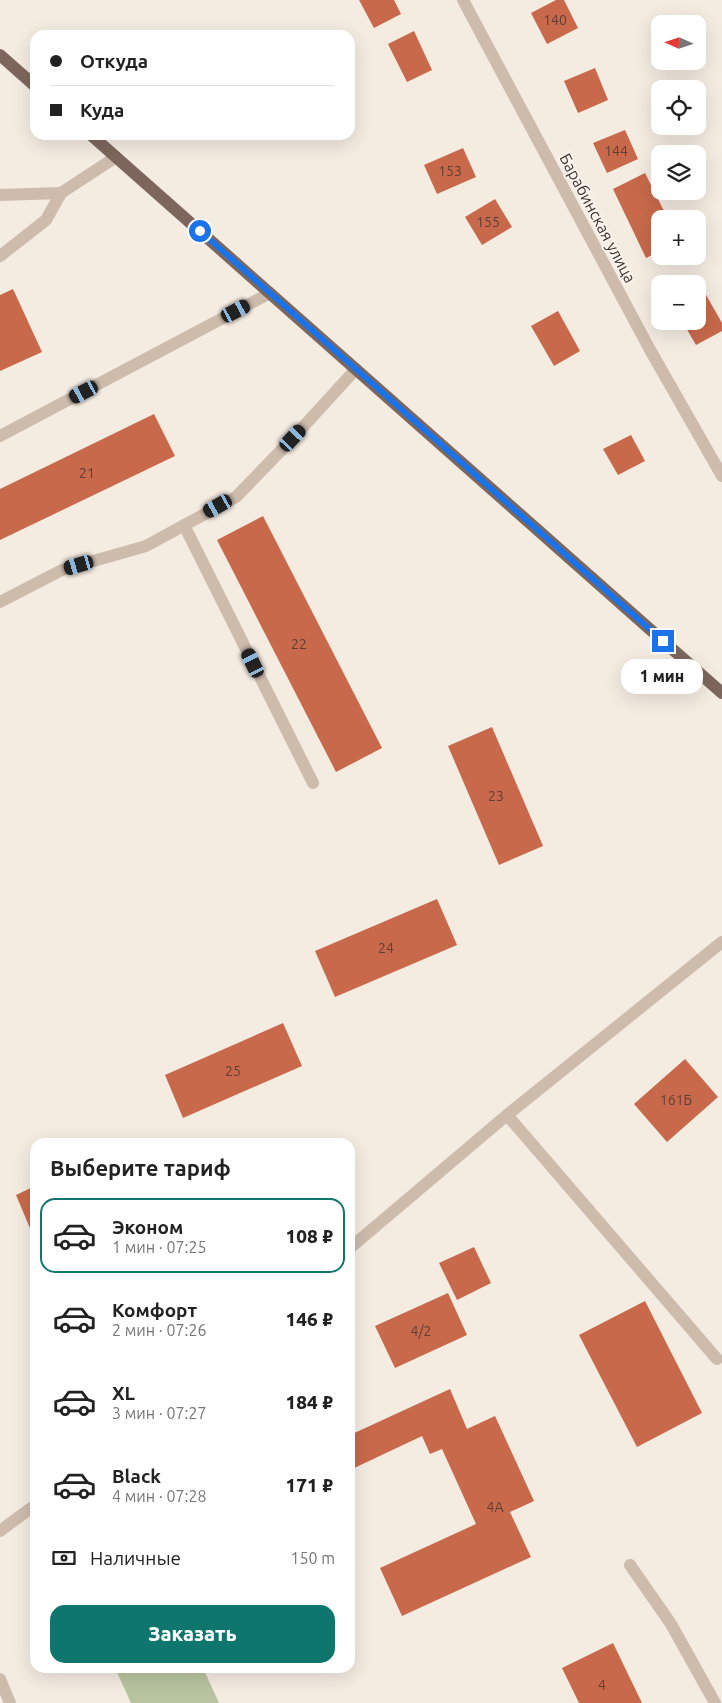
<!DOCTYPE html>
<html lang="ru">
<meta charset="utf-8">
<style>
:root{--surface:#fff;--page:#f2f2f2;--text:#222;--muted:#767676;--line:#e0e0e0;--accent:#0f766e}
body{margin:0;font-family:Ubuntu,sans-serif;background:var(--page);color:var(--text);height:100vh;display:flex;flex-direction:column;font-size:19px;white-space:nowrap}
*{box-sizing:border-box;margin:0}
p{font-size:16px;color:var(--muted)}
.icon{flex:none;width:28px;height:28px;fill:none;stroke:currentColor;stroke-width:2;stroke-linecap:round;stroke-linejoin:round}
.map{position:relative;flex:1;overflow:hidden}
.details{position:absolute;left:30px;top:1138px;width:325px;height:535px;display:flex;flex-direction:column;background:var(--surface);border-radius:15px;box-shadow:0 5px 20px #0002}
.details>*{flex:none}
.top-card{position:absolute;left:30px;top:30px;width:325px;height:110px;border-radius:15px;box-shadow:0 5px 20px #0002;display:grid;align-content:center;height:110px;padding:0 20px;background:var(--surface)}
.needle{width:32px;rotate:273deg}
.buttons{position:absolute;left:651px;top:15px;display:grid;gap:10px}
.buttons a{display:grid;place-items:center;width:55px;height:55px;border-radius:10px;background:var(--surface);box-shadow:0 5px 20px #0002;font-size:25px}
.end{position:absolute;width:22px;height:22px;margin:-11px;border:6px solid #1a73e8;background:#fff;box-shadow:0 0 0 2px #fff}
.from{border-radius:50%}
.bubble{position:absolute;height:35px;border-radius:15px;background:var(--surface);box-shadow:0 5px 20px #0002;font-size:16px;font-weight:800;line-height:35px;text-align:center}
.car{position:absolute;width:15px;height:30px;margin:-15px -8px;border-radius:6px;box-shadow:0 0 4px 1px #0007;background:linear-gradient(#222 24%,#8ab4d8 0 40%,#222 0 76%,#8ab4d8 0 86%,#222 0)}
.top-card b{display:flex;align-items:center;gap:18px;height:48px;font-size:19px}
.top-card b+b{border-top:1px solid var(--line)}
.top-card i{width:12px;height:12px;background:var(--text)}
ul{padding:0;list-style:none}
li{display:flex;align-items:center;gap:15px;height:75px;margin:0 10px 8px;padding:0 10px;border:2px solid transparent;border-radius:15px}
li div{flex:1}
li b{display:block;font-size:19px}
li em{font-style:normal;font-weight:800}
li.selected{border-color:var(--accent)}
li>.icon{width:45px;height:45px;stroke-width:1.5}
h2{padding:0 20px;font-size:22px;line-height:60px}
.pay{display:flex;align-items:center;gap:12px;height:55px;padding:0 20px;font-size:19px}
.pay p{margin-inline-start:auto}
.button{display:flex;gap:10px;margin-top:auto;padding:10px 20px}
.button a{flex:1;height:58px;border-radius:15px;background:var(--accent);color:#fff;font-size:20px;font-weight:800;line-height:58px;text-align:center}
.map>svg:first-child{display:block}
.green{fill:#b8c4a0}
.building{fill:#c8694b}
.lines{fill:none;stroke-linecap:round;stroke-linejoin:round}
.minor{stroke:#cdbbac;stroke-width:12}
.major{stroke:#7d675c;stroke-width:12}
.route{stroke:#1a73e8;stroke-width:6}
.labels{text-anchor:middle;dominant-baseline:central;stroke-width:4;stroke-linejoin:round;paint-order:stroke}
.number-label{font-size:14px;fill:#5e3e33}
.street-label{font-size:16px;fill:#3b302b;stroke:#fbf5ee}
</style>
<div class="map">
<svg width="722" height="1703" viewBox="0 0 722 1703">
<rect width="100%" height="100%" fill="#f4ebe1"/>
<polygon class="green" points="115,1668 203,1668 219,1703 131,1703"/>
<g class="building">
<polygon points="359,0 394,0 401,14 374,28"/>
<polygon points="556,0 564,0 578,28 547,44 531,13"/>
<polygon points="414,31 432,70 407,82 388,44"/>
<polygon points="595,68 608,100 578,113 564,81"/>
<polygon points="625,130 638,159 607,173 593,143"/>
<polygon points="463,148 476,177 437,194 424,165"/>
<polygon points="645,173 668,219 660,219 660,251 646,258 613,189"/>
<polygon points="495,199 512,227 482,245 465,217"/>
<polygon points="13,289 42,352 0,371 0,295"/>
<polygon points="705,293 722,323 722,331 696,345 682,321 698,321 698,297"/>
<polygon points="558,311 580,351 554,366 531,326"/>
<polygon points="154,414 175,456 0,540 0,489"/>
<polygon points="631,435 645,461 618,475 603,449"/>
<polygon points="263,516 382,748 336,772 217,540"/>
<polygon points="492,727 543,846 499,865 448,746"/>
<polygon points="437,899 457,945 335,997 315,951"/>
<polygon points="283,1023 302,1066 183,1118 165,1075"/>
<polygon points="685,1059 718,1097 667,1142 634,1104"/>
<polygon points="35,1186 35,1240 16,1195"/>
<polygon points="474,1247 491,1283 457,1300 439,1263"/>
<polygon points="448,1293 467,1335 395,1368 375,1326"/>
<polygon points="645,1301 702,1413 637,1447 579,1335"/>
<polygon points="450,1389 467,1429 495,1416 534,1501 510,1512 531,1557 402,1616 380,1568 476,1524 442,1449 430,1454 422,1436 350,1470 350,1435"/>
<polygon points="613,1643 642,1703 579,1703 562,1668"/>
</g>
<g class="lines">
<g class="minor">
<polyline points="463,0 649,348 722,476"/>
<polyline points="0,195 61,193"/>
<polyline points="0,256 46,220 61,193 116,157"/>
<polyline points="0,436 270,293"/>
<polyline points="184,525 313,783"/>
<polyline points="0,602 62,570 146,546 236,497 293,438 356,369"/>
<polyline points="507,1115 717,1359"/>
<polyline points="350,1248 507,1115 722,942"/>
<polyline points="0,1531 35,1505"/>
<polyline points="630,1565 671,1624 715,1703"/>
<polyline points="0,1679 10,1703"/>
</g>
<g class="major">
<polyline points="0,55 35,86"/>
<polyline points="91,135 722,693"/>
</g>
</g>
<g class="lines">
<polyline class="route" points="200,231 663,641"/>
</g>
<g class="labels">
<g class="number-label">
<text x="555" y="20">140</text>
<text x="616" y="151">144</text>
<text x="450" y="171">153</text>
<text x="488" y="222">155</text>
<text x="87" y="473">21</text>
<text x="299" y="644">22</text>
<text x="496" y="796">23</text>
<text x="386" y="948">24</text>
<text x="233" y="1071">25</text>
<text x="676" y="1100">161Б</text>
<text x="421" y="1331">4/2</text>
<text x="495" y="1507">4А</text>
<text x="602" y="1685">4</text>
</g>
<g class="street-label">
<text transform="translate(598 218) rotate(62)">Барабинская улица</text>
</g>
</g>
</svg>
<div class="buttons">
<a><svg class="needle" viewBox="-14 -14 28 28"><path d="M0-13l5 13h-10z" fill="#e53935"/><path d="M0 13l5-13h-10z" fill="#767676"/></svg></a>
<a><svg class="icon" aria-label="locate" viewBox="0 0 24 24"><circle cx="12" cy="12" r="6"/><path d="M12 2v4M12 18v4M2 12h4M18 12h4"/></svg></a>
<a><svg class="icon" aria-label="layers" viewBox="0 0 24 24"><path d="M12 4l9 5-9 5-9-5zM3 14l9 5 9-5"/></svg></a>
<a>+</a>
<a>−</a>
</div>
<i class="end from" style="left:200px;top:231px"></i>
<i class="end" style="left:663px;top:641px"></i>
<div class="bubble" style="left:621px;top:659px;width:82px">1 мин</div>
<i class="car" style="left:236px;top:311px;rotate:62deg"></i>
<i class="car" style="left:84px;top:392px;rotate:242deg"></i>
<i class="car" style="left:293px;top:438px;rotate:43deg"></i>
<i class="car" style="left:218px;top:506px;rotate:241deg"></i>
<i class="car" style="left:79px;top:565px;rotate:254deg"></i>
<i class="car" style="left:253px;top:663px;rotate:334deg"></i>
<div class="top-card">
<b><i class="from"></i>Откуда</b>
<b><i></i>Куда</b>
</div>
<section class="details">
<h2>Выберите тариф</h2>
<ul>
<li class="selected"><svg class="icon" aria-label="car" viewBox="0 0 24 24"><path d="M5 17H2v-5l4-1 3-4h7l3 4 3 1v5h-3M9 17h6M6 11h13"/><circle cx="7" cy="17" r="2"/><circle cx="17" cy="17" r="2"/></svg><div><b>Эконом</b><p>1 мин · 07:25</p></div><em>108 ₽</em></li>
<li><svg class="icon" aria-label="car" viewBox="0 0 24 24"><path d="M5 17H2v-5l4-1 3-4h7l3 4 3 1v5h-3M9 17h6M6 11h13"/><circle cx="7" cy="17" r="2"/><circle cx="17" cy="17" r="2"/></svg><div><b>Комфорт</b><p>2 мин · 07:26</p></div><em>146 ₽</em></li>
<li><svg class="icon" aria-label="car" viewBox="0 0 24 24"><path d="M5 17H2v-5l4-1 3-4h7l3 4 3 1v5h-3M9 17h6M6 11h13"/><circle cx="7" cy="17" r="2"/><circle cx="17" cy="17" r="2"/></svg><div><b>XL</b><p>3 мин · 07:27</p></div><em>184 ₽</em></li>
<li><svg class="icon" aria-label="car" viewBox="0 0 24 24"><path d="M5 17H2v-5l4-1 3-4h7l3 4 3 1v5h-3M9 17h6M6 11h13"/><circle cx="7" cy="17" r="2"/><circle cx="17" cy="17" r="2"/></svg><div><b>Black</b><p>4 мин · 07:28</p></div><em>171 ₽</em></li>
</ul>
<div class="pay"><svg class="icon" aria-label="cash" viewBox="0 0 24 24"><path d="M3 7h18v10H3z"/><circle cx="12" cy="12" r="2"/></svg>Наличные<p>150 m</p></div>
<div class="button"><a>Заказать</a></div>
</section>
</div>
